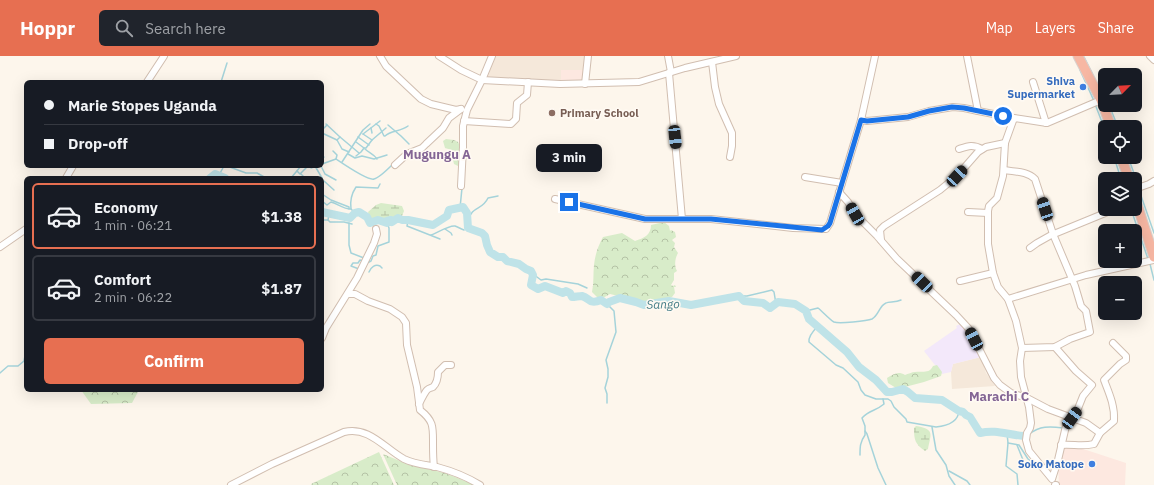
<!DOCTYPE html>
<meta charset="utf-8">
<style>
:root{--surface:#171b24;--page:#20242c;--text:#f1f3f6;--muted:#9ea1a6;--line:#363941;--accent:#e76f51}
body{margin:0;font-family:"IBM Plex Sans",sans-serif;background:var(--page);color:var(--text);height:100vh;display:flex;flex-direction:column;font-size:15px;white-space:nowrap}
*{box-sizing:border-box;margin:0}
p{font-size:13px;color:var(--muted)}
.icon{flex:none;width:22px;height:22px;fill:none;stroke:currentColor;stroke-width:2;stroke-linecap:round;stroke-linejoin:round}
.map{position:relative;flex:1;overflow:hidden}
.details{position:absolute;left:24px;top:120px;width:300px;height:216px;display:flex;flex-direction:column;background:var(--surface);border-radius:6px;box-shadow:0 4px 16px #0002}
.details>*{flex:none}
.top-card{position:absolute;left:24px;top:24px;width:300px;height:88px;border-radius:6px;box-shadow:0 4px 16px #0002;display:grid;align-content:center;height:88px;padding:0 20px;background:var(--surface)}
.needle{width:26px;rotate:66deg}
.tools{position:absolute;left:1098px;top:12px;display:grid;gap:8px}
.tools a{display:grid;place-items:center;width:44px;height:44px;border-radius:6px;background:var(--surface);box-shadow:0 4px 16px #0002;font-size:20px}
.end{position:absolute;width:18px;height:18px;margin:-9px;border:5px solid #1a73e8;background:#fff;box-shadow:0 0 0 2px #fff}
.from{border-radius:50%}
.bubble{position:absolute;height:28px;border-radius:6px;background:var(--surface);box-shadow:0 4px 16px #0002;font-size:13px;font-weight:800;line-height:28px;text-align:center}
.car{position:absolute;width:12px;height:24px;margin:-12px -6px;border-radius:5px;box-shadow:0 0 3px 1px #0007;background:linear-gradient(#222 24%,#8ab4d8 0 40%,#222 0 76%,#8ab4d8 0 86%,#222 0)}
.top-card b{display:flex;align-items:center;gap:14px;height:38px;font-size:15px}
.top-card b+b{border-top:1px solid var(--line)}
.top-card i{width:10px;height:10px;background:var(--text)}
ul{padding:7px 0 0;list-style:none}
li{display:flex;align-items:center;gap:12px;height:66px;margin:0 8px 6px;padding:0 12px;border:2px solid var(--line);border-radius:6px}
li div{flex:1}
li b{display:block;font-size:15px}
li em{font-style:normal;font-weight:800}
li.active{border-color:var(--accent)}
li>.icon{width:36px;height:36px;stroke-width:1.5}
.button{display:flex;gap:8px;margin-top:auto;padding:8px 20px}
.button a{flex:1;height:46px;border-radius:6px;background:var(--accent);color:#fff;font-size:16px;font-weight:800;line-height:46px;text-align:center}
header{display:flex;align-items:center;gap:24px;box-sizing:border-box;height:56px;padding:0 20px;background:var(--accent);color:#fff}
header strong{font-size:19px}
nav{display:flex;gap:22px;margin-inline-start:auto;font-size:14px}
.search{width:280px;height:36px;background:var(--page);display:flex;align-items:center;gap:10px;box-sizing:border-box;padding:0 14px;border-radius:6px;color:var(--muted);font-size:15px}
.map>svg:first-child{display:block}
.residential{fill:#f5e8da}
.commercial{fill:#fde8e0}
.education{fill:#f3e8fa}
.forest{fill:url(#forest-crowns)}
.wetland{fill:url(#wetland-marsh)}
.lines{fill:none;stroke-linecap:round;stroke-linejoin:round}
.stream{stroke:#a5d3da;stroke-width:1.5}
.river{stroke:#bfe3e8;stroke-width:8}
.minor-casing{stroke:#d1beb0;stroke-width:8}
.highway-casing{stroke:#dad1cd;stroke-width:11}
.minor{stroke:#fff;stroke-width:6}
.highway{stroke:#f7b7a3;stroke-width:9}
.route{stroke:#1a73e8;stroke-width:5}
.shop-dot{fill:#3f7fe0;stroke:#fffaf3;stroke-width:1.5}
.education-dot{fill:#8d6e63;stroke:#fffaf3;stroke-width:1.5}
.labels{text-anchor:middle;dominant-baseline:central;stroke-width:3;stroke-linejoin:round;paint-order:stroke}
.shop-label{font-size:11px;font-weight:bold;fill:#366cbe;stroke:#fffaf3;text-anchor:end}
.education-label{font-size:11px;font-weight:bold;fill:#785e54;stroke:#fffaf3;text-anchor:start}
.water-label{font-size:12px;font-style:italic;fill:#437c86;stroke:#fffaf3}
.quarter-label{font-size:13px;font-weight:bold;fill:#846695;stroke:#fffaf3}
</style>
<header>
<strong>Hoppr</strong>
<div class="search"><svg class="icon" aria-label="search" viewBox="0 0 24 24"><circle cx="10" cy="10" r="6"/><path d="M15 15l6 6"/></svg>Search here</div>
<nav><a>Map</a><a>Layers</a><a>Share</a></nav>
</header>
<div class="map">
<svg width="1154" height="429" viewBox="0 0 1154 429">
<defs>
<pattern id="forest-crowns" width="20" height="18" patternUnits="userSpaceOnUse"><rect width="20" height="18" fill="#d8ecc9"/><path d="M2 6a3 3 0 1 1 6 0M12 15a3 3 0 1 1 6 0" fill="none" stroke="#b4c2a5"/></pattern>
<pattern id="wetland-marsh" width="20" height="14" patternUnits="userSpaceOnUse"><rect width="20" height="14" fill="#d8ecc9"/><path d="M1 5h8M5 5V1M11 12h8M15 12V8" fill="none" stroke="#b4c2a5"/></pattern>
</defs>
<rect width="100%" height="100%" fill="#fdf6ec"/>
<g class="residential">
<polygon points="494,0 586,0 585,14 561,26 486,22 485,21"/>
<polygon points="981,301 986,317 995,330 952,333 951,316 953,308"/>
</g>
<g class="commercial">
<polygon points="561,14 585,14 584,26 561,26"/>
<polygon points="1065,387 1126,407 1125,429 1059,429 1058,409"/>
</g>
<polygon class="education" points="962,267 968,273 981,301 953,308 951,316 942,318 924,295 957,272 956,270"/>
<g class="forest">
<polygon points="446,83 454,84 458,86 459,88 460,88 460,109 458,110 454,108 453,104 456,99 455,95 445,92 443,85"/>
<path d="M664,166L669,170L670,175L671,174L675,176L676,181L672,184L675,187L674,191L678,197C675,202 674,210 677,215L674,217V224L671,229L673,230L675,229L676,231H674L675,237L672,241L667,242L668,245H639L610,238L603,242L597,241L592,236C594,227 593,218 594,209C595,199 598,190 603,181L622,177L635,185C644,182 651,179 651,169Z"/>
<path d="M937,309L942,316L941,320L924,326L901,332H896L888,327L887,322C894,318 898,315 905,319C908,318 912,316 915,316C923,315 929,318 933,310Z"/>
<polygon points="81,334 139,334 132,347 91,348"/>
<polygon points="379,396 394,429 312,429 311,428"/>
<polygon points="383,398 410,409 445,417 475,429 397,429"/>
</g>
<g class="wetland">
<polygon points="381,147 402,150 404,155 402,160 394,164 370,163 368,156 376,149"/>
<path d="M916,370C935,373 931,378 928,393L925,395C915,388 914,384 914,372Z"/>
</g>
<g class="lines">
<g class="stream">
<polyline points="1084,1 1092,17"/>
<polyline points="1080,14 1094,45"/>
<polyline points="221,26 227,7"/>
<polyline points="1096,26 1105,39"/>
<polyline points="1095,48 1105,74"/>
<polyline points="1109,49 1118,71"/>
<polyline points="326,68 340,81 337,84"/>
<path d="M376,68L379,70L384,80H385C391,74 400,76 408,70"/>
<polyline points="388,69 401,80 409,88"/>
<polyline points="371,72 372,77"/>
<polyline points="322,74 327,69"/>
<polyline points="322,77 337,84 342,93 349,96"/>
<polyline points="363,78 380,65"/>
<polyline points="363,78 372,84"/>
<polyline points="340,81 359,97"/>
<polyline points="358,81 369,89"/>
<polyline points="364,92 366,92 372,84 386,72"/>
<path d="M365,93C369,97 374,98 377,103"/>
<polyline points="333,95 337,99 336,103"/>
<polyline points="348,98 355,102 362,100 374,103 387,99"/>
<polyline points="356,100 361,96 364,92 356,86"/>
<polyline points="1114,101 1121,123"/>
<polyline points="1128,101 1138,128"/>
<polyline points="322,102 324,101"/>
<polyline points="342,106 363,74 370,68"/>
<path d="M322,108L336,103C342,107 368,125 374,123C379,122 389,112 393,108"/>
<polyline points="227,110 246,117 257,117 266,122"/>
<polyline points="310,110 311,112 316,110"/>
<polyline points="315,110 322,122"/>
<polyline points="321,110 325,118 336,124"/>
<polyline points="297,115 300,118 308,110"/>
<polyline points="301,118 305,122"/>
<polyline points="219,119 224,110"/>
<polyline points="291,122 301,110"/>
<polyline points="324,125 334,134"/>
<polyline points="1139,134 1154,177"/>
<polyline points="322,138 331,144 349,151 349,153"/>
<path d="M322,145L327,149L331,146C339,148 342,153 351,153L355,157"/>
<polyline points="460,152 462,132"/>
<path d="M351,153C350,146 352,137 356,131L378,132L380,128"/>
<polyline points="1131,153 1148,203"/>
<polyline points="329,158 328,164 330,166 344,166 352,168"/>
<polyline points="322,164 328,164"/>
<polyline points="408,164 407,170 440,183"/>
<path d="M468,165C472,149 482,155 488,142L498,140"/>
<polyline points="349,167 349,189 351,197 364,202"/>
<polyline points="445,173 451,177 452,179"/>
<path d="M431,179C437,177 449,169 455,170C458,171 461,173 464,174"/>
<polyline points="367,207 371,205 373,200 376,199 378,190 389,186 389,172 387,167"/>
<polyline points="1150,208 1154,224"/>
<polyline points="359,213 351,210 353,207 358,207 360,204 363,205"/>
<path d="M369,216C371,211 375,208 380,210L382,212"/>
<polyline points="533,218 541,224 546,223 578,228 587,232"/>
<polyline points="739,240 747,240 772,234 774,236 776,248"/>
<path d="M806,255L818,252C822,255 830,264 834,266C839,268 867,265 872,263C879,259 879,250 886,247C889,245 895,247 901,244"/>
<path d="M818,270C814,274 808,280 809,286L836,309L843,312L858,326L861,334L865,339L876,343H888L891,345L894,351L906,363L907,366L936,371C946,370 958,367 959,355"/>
<polyline points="0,317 8,310 18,310 24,305 26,295"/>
<polyline points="607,347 607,338 605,332 608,321 608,313 606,304 616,276 614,255 607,248"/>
<polyline points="932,371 936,394 946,409 949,420 955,429"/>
<polyline points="865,375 867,378 878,412 886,429"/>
<polyline points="1007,377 1008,387 1019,389 1028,403 1034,407"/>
<path d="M1029,378C1040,370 1049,370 1063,372"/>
<polyline points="1008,387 1006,410 1017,418 1018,429"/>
<polyline points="1017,389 1023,404"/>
<path d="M860,399C860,391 860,386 865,379V370L862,362C869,354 876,355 884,348L883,343"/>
<polyline points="949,415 967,425 970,429"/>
</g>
<g class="river">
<polyline points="210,122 215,118 225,122"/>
<path d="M322,156L350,162L355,157L359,156L367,161L370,167L378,164L387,167V165L391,164L392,166L398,162L402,164H408L433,169L447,160L449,154L463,151L467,157L468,172L482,177L485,180L487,189L490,196L498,201H503L507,205L519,208L526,213L531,215L533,219L531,229L538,233L545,230L563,237L566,235L570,237L572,241C575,241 579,240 582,240C590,242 589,249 601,244L607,248L609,246L620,242L636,246L644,249L669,245L691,249L739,240L744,245L763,247L770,252L778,246L795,248L806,255L809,263L847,296L859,311L876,324L887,336H892L903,333L908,336L915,342L942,344L959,355L963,356L966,359L970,361L980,377C996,373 1008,379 1024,380"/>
</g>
<defs>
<g id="minor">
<polyline points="380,0 386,10 421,43 431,48 456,54 461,53"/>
<polyline points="439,0 461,14 482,24 560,28 639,26 685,12 736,0"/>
<polyline points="668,0 671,16"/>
<polyline points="1150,0 1154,4"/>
<polyline points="712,6 715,31 719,48 732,77 732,90 730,101"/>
<polyline points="669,17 682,163"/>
<polyline points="147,26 164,0"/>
<polyline points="1033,26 1046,67"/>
<polyline points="585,28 588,0"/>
<polyline points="978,55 1014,62 1047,67 1101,44"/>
<polyline points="1014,62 1005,87 1003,120 997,142 989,150 988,155 988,188 993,217 998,231 1008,243 1016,265 1022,292 1020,305 1021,321 1029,351 1031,367 1030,372 1027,377 1026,384 1029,395 1052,423 1058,404 1066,370 1077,355 1083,340 1092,329 1076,315 1055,291"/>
<polyline points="861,64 867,65 908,61 929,55 953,51 964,52 978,55 967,0"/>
<polyline points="464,65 511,68 516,63 517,47 527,39 528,26"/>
<path d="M959,93C968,90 973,88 982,93"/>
<polyline points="395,109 407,98 422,92 426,88 443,72 449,62 461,53"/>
<path d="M1004,114C1015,116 1027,115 1035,123L1053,178L1075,230L1081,250L1086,255L1090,276L1070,283L1055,291L1022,292"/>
<polyline points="805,121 842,127"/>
<polyline points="66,122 73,110"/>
<polyline points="461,130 463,91 463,70 467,54 482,24 492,0"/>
<polyline points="1135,133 1149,128 1154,125"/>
<polyline points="839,136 848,146 855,158 877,180 897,203 956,259 969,273 994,322 1000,329 1011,337 1027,342 1048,353 1086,367 1100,377"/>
<polyline points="555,143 645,163 711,163 793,172 826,173 830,167 861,64 875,0"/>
<polyline points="968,156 988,157"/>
<polyline points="1054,178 1115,153"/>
<polyline points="881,184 880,174 884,170 940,134 957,120 978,96 986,91 1005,87"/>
<polyline points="0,191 26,173"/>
<polyline points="1030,192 1037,187 1053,178"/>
<polyline points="960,225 993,217"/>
<path d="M348,238H355L368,245L390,253L402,261L406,267L407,289L417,331L420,354C434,365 433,371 433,388C433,395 433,403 434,411"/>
<polyline points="1008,243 1086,219 1154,204"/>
<polyline points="322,282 326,272 357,222 374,187 377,178 376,173"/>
<path d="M419,348C421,344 425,336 427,334C429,332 431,332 433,331C437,327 438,321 438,316L445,309H451"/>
<path d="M1061,389C1073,388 1083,391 1094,388L1100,377L1114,365C1115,350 1109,337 1104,324L1120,308L1126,304V300L1113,287"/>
<path d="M231,429L272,408L344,376C369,370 384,392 404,403C414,408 426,409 437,411C452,415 467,421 480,429"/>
<polyline points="1055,429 1056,429"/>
</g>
<g id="highway">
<polyline points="1078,0 1101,44 1111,71"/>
<polyline points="1121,101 1129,123"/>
<polyline points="1135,142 1154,201"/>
</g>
</defs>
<use href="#minor" class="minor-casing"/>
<use href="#highway" class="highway-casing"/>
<use href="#minor" class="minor"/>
<use href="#highway" class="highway"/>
</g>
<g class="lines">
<polyline class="route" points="569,146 645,163 711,163 822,174 828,170 830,167 861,64 867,65 908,61 929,55 952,51 964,52 1003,60"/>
</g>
<g class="shop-dot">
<circle cx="1083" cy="31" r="4"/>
<circle cx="1092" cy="408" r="4"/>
</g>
<circle class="education-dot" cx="552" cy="57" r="4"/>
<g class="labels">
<g class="shop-label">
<text x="1075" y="25">Shiva<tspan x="1075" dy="13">Supermarket</tspan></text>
<text x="1084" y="408">Soko Matope</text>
</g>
<g class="education-label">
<text x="560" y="57">Primary School</text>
</g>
<g class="water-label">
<text transform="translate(663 248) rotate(-1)">Sango</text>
</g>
<g class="quarter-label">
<text x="437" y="98">Mugungu A</text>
<text x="999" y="340">Marachi C</text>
</g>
</g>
</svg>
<div class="tools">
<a><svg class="needle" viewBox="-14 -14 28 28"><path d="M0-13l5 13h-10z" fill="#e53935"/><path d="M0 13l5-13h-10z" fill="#9ea1a6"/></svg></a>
<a><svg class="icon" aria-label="locate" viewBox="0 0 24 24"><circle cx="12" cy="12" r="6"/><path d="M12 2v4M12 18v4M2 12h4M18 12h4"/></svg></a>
<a><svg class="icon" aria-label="layers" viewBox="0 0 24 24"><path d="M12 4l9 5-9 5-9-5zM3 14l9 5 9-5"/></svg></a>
<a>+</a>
<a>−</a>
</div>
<i class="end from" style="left:1003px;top:60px"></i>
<i class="end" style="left:569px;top:146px"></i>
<div class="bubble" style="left:536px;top:88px;width:66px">3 min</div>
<i class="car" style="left:675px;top:81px;rotate:174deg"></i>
<i class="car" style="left:957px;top:120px;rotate:43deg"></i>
<i class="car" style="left:1045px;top:153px;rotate:342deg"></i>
<i class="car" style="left:855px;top:158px;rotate:330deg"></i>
<i class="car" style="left:922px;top:226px;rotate:314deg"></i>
<i class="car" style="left:974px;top:283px;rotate:333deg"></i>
<i class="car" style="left:1072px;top:362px;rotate:36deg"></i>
<div class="top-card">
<b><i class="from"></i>Marie Stopes Uganda</b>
<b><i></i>Drop-off</b>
</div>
<section class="details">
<ul>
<li class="active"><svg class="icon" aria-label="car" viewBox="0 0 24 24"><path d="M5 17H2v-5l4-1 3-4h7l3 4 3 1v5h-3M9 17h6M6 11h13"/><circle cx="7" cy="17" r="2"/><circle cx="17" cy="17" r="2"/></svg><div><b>Economy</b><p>1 min · 06:21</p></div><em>$1.38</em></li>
<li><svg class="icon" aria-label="car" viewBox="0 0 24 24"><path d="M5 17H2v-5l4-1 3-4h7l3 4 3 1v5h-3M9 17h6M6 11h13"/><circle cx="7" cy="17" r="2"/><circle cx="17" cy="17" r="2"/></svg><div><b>Comfort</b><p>2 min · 06:22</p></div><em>$1.87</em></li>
</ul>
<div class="button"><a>Confirm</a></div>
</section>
</div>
